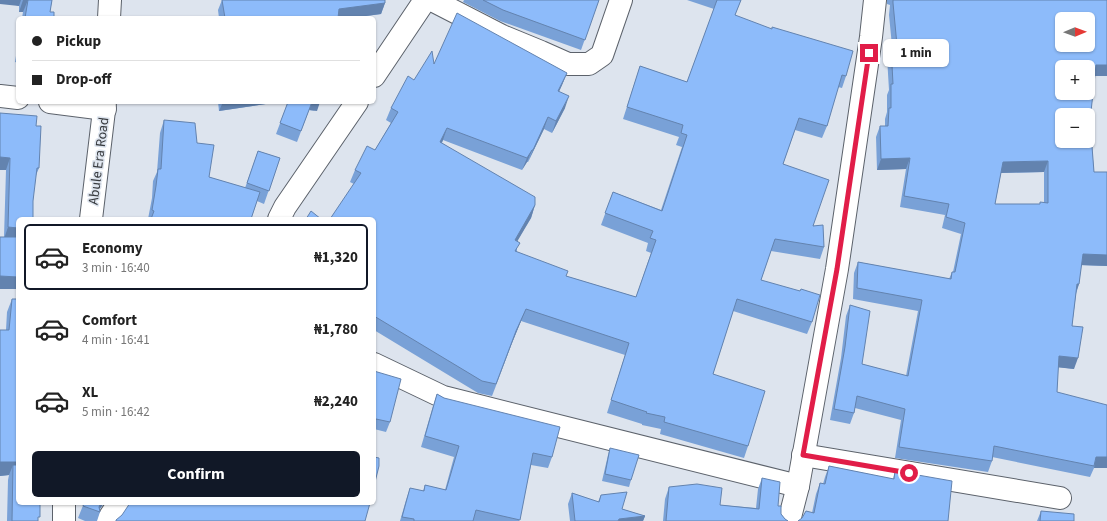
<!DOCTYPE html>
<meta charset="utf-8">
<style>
:root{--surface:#fff;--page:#f2f2f2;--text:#222;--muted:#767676;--line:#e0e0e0;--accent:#111827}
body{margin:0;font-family:"Source Sans 3",sans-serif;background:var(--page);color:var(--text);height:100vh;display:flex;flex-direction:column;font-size:15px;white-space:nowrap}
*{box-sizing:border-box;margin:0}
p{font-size:13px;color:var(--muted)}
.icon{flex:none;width:22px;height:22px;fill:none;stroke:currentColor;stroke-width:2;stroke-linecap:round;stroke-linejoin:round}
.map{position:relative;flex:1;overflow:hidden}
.drawer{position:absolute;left:16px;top:217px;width:360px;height:288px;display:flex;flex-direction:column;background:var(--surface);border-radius:6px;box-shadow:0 1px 3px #0004}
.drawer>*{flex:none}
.top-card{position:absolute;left:16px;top:16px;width:360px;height:88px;border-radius:6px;box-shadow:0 1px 3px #0004;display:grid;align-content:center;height:88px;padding:0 16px;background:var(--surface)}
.needle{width:26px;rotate:89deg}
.tools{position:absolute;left:1055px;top:12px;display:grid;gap:8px}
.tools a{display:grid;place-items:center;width:40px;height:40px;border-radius:6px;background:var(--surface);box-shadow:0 1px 3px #0004;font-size:20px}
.end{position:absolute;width:18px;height:18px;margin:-9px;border:5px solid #e11d48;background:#fff;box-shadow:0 0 0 2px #fff}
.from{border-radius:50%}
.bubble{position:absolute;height:28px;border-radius:6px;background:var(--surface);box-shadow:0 1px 3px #0004;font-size:13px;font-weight:700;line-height:28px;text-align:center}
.top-card b{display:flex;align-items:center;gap:14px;height:38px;font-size:15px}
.top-card b+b{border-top:1px solid var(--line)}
.top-card i{width:10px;height:10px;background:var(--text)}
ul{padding:7px 0 0;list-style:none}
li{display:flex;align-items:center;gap:12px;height:66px;margin:0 8px 6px;padding:0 8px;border:2px solid transparent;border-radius:6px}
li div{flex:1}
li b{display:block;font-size:15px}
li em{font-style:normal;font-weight:700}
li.current{border-color:var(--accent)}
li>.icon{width:36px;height:36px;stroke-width:1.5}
.action{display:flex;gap:8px;margin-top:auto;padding:8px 16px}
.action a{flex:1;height:46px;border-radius:6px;background:var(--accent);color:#fff;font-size:16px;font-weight:700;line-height:46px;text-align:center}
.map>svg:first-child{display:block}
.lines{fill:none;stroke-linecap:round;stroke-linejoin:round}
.street-casing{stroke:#5c626b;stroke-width:24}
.secondary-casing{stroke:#5c626b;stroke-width:24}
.street{stroke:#fff;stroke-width:22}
.secondary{stroke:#fff;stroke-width:22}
.wall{fill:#79a1d7;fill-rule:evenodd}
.shaded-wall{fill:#6383af}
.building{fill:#8dbbfa;stroke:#6383af;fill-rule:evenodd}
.route{stroke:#e11d48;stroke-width:5}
.labels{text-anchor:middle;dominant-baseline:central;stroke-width:3;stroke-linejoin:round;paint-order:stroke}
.street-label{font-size:14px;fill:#383b3f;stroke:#dde4ee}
</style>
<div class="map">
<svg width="1107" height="521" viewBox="0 0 1107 521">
<rect width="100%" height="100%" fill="#dde4ee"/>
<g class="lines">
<defs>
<g id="street">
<polyline points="432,0 502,36 541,52 568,64 589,64 602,55 621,0"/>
<polyline points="374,76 425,0"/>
<polyline points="0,96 18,98"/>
<polyline points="50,102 105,109"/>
<polyline points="279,219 285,207 357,102"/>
<polyline points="374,364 443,397 798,486"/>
<polyline points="803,455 1060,498"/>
<polyline points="107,521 119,503"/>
<polyline points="789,521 798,486 837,269 871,37 875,0"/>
</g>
<g id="secondary">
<polyline points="109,18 110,0"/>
<polyline points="91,219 105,102"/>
<polyline points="64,521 64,503"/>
</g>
</defs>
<use href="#street" class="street-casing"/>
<use href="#secondary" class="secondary-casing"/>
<use href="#street" class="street"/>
<use href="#secondary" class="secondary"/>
</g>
<g class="wall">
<polygon points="0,0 52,0 50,12 54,18 22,18 23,12 19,12 19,6"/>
<polygon points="222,0 385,0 385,3 381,14 351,18 219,18 218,10"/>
<polygon points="464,0 599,0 581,50 500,21 463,2"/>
<polygon points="687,0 741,0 735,15 846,76 842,88 838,87 827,126 822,138 795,130 783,164 824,247 820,259 771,251 761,280 812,322 807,334 733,311 713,374 748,446 744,458 660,434 661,429 642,425 642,424 607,413 625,355 521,321 512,343 492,396 478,393 374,330 374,219 354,184 350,182 355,170 375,150 391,123 386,120 391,108 414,80 434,64 567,73 562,85 559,91 565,108 552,133 544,129 528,162 527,162 522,170 443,140 442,143 535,205 531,218 517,241 517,252 566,276 636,297 651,253 646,251 648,243 601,225 613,192 661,210 682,147 676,145 679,137 623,119 640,66 687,82 714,9"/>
<path d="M887,0H1107V76H1095L1090,121L1094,172H1107V266L1081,265L1079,284L1076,294L1072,326L1074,369L1058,367L1057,392L1107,468H1094L1090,477L992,457V461L988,472L895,458L901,420L855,408L854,413L850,424L830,420L841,358L846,316L850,305L862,364L906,376L918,311L853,299L854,273L858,262L949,279L952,272H953L961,234L942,228L945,215L900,207L906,169L877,170L876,137L880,126H885V119L887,112V95L889,90L887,57L892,46L889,15L890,5L887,4ZM1044,172V203L1039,204H995L1001,173Z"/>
<polygon points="18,44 18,63 15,62"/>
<polygon points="218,102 279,102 219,111"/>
<polygon points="288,102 317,111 309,110 297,142 276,134"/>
<polygon points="0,113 36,126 39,168 18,219 18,289 0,289 4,237 6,170 0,170"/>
<polygon points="164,120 197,143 209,177 245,188 258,151 280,158 264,204 257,201 251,219 148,219 152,198 153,181 157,172 160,133"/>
<polygon points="12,299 18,503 38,521 7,521 8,480 9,475 0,476 0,330 6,330 7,312"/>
<polygon points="374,371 390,422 386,432 374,429"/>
<polygon points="437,394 552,457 548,468 531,465 519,521 400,521 406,500 410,488 423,491 425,485 445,490 454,457 421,447 433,406"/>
<polygon points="610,448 631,480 629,487 602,481 608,455"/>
<polygon points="829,466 893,479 895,471 948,521 812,513 816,494 820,483 823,484 825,477"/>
<polygon points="762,478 778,506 781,514 785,519 788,521 663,521 665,499 669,487 720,505 756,508 758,489"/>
<polygon points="572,493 598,502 601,495 622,509 645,516 643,521 570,521 568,504"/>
<polygon points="84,503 104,503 100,509 100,512 97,521 85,521 78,518"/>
<polygon points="1041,511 1074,521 1037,521"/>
</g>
<g class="shaded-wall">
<polygon points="0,0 21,0 19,6 0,4"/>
<polygon points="23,0 28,0 23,12 19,12"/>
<polygon points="385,3 381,14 351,18 335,18 339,9"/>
<polygon points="1096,65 1107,65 1107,76 1092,76"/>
<polygon points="567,73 562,85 554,103 558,91"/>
<polygon points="569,96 565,108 552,133 556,121"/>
<polygon points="223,102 279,102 219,111"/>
<polygon points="312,102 320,102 317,111 309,110 297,142"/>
<polygon points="548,117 544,129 528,162 533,150"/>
<polygon points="447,128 443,140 436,154 440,142"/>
<polygon points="532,150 527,162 522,170 527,158"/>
<polygon points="0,157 10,158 6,170 0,170"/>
<polygon points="910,158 906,169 877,170 881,159"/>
<polygon points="1048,161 1044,172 999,173 1003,162"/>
<polygon points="535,205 531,218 511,252 515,240"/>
<polygon points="8,227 18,228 18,240 4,239"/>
<polygon points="1083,254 1107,255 1107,266 1079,265"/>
<polygon points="0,276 18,277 18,289 0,289"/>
<polygon points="1077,284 1079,284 1075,295"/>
<polygon points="526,309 512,343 492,396 516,331"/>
<polygon points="1059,356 1078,358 1074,369 1055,367"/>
<polygon points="1096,457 1107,457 1107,468 1094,468"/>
<polygon points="0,462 18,462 18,474 13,465 9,475 0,476"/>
<polygon points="101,503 104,503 98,511"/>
<polygon points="645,516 643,521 618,521 619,519"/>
</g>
<g class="building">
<polygon points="24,0 52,0 50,12 54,12 54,18 25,18 28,0"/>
<polygon points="222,0 385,0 385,3 339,9 338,18 225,18"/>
<polygon points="483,0 599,0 585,40 503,10"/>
<polygon points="717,0 741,0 735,15 772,29 772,27 853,51 846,76 842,75 827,126 799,118 783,164 829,180 813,226 823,225 824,247 775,239 761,280 800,291 801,289 820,295 812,322 737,299 713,374 765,391 748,446 664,422 665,417 646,413 647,412 611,400 629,343 526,309 516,331 496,384 482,381 374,316 374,219 330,219 361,173 355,170 367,146 375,150 398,112 391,108 408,76 414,80 432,51 434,64 457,13 567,73 558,91 569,96 556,121 548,117 533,150 532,150 527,158 447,128 440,142 535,197 535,205 515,240 520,243 515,251 568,271 566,276 636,297 656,240 650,238 653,231 605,213 613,192 662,211 687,135 681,133 683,125 627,107 640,66 687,82"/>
<path d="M893,0H1107V65H1096L1090,121L1094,172H1107V255L1083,254L1079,284H1077L1072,326L1083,327L1078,358L1059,356L1057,392L1107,405V457H1096L1094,466L994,446L992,461L899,447L905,409L857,396L854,413L834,409L845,347L850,305L870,311L862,364L908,376L922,300L857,288L858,262L951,279L952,272H955L965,223L946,217L949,204L904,196L910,158L881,159L880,126H888L889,108H891V84H893L891,46L897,45L893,3ZM1062,19H1088V45H1062ZM1062,67H1088V93H1062ZM1062,115H1088V141H1062ZM1048,161V203L1040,202V204H995L1003,162Z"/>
<polygon points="288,102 312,102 301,131 280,123"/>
<polygon points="0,113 37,116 36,126 41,126 39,168 37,168 33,201 33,219 18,219 18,228 8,227 10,158 0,157"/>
<polygon points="164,120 195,123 197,143 214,145 209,177 260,192 251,219 151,219 154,211 152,210 156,186 158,169 161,169"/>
<polygon points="258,151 280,158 269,191 247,183"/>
<polygon points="311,211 321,219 306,219"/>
<polygon points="0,237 18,237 18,277 0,276"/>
<polygon points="12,299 18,299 18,462 0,462 0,330 9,330"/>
<polygon points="374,371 401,379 390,422 376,419 375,422 374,422"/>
<polygon points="437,394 444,398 560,427 552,457 533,453 520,520 476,510 473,521 414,521 414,519 402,517 410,488 424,491 425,485 446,490 459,446 425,436"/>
<polygon points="610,448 639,455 631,480 605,474"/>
<polygon points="374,457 379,458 379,466 374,486"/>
<polygon points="13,465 18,465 18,503 40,503 40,517 38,517 38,521 12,521"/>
<polygon points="829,466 894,479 895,471 952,481 948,521 798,521 802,518 806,511 814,513 820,483 825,484"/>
<polygon points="762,478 780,482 778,506 781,506 781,514 785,519 788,521 666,521 669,487 697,484 722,488 720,505 759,509"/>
<polygon points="627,492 622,509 645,516 619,519 618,521 575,521 572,493 599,502 601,495"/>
<polygon points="84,503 101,503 99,507 100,512 83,506"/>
<polygon points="130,503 370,503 365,521 116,521 116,520 122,515"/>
<polygon points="1041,511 1074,514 1074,521 1040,521"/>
</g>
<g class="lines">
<polyline class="route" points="869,53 837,269 803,455 909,473"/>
</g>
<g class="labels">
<g class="street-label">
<text transform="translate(99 161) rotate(-83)">Abule Era Road</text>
</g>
</g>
</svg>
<div class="tools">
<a><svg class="needle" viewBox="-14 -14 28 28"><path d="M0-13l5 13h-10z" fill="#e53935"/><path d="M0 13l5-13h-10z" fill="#767676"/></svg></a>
<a>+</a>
<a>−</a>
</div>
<i class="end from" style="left:909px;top:473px"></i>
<i class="end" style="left:869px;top:53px"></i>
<div class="bubble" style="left:883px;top:39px;width:66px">1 min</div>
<div class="top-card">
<b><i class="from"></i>Pickup</b>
<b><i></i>Drop-off</b>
</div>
<section class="drawer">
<ul>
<li class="current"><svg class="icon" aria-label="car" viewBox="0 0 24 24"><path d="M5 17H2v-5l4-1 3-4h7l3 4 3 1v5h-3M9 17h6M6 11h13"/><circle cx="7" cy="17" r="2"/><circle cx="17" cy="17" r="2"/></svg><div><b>Economy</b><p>3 min · 16:40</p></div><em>₦1,320</em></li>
<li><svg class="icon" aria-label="car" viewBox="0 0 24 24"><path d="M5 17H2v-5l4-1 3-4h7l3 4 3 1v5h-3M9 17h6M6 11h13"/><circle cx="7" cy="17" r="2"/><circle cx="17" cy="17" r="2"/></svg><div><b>Comfort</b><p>4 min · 16:41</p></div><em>₦1,780</em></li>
<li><svg class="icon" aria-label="car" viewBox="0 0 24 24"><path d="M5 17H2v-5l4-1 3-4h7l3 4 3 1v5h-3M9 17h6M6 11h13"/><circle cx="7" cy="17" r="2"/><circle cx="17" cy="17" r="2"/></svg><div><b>XL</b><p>5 min · 16:42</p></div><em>₦2,240</em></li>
</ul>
<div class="action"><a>Confirm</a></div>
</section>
</div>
